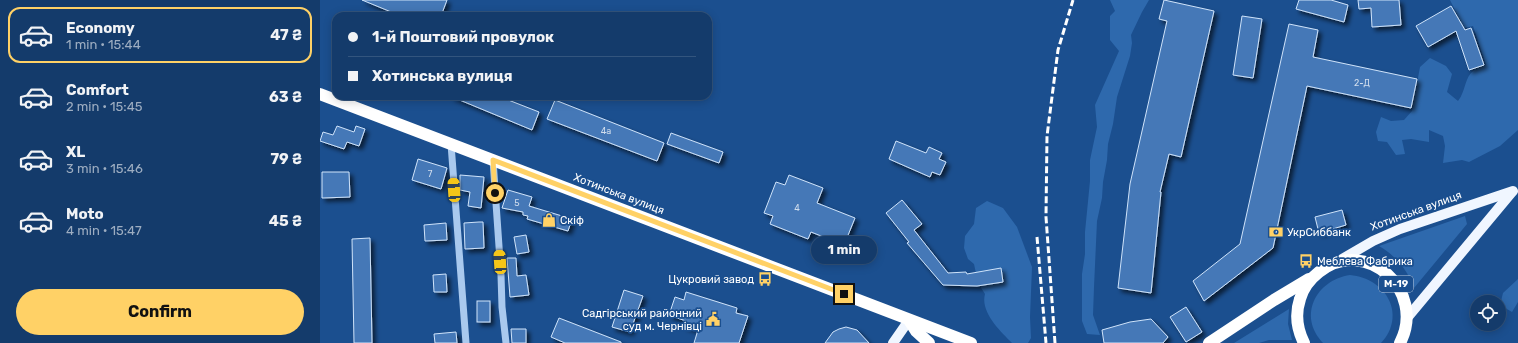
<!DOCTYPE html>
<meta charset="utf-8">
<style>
:root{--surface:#143b6b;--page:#1d4271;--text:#f1f3f6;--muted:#9dadc1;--line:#33557e;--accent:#ffd166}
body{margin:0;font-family:Rubik,sans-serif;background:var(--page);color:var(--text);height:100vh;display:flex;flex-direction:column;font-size:15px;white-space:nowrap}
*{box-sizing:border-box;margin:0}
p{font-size:13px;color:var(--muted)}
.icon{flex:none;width:22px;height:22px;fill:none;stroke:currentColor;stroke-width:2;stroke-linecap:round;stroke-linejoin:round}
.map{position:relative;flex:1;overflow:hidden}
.panel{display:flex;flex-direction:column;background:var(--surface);width:320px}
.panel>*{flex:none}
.hud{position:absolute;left:12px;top:12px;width:380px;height:88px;border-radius:12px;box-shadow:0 2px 10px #0003,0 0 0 1px var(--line);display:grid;align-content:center;height:88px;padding:0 16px;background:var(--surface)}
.controls{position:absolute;left:1150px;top:295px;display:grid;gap:8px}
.controls a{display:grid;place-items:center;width:36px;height:36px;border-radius:50%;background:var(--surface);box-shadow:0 2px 10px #0003,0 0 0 1px var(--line);font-size:20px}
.end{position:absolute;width:18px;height:18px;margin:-9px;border:5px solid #ffd166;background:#111;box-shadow:0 0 0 2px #111}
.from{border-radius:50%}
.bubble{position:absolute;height:28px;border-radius:14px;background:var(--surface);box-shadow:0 2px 10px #0003,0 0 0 1px var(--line);font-size:13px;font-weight:700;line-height:28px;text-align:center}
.car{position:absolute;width:12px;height:24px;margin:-12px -6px;border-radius:5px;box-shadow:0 0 3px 1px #0007;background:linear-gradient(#f5c518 24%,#345 0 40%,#f5c518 0 76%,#345 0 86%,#f5c518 0)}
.hud b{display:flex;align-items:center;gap:14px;height:38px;font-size:15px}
.hud b+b{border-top:1px solid var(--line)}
.hud i{width:10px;height:10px;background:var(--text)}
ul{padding:7px 0 0;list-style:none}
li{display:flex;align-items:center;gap:12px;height:56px;margin:0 8px 6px;padding:0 8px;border:2px solid transparent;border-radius:12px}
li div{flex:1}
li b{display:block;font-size:15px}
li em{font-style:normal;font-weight:700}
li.on{border-color:var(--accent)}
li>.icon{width:36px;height:36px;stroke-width:1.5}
.primary-button{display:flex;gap:8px;margin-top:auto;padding:8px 16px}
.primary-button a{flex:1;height:46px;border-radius:24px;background:var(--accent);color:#111;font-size:16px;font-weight:700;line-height:46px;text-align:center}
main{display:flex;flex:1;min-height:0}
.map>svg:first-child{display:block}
.green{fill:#2e69ad}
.building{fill:#4478b7;stroke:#cfe3fa;filter:url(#shadow)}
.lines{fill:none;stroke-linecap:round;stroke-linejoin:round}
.minor{stroke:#a9c9ee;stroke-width:7}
.major{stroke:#f0f6ff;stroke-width:10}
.highway{stroke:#fff;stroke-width:12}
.rail{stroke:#fff;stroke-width:3;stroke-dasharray:7 3;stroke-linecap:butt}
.route{stroke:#ffd166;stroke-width:5}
.labels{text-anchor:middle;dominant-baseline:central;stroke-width:3.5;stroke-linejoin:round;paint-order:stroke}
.number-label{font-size:9px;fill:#d0dded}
.shield{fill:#1b4f8f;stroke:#bbcadd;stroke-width:1}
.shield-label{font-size:10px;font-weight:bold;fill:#fff}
.street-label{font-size:11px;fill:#fff;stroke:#1b4f8f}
.poi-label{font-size:11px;fill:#fff;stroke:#1b4f8f;text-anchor:start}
</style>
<main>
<section class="panel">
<ul>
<li class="on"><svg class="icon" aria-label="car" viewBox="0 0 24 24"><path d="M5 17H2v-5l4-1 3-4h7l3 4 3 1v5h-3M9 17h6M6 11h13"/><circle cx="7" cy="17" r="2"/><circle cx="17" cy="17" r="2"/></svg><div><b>Economy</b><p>1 min · 15:44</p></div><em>47 ₴</em></li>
<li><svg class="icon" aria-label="car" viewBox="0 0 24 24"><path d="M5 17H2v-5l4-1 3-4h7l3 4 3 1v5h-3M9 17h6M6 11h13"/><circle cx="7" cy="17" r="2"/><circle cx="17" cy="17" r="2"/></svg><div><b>Comfort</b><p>2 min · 15:45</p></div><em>63 ₴</em></li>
<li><svg class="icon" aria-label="car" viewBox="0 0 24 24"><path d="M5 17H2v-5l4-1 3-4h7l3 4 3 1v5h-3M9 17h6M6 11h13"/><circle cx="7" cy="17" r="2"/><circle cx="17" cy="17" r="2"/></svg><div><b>XL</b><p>3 min · 15:46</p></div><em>79 ₴</em></li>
<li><svg class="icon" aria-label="car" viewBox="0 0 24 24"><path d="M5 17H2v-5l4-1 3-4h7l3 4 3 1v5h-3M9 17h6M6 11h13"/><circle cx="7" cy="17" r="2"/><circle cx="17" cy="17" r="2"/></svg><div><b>Moto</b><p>4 min · 15:47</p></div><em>45 ₴</em></li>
</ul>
<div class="primary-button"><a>Confirm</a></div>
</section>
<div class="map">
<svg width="1198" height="343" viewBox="0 0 1198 343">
<defs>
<filter id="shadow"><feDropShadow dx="3.5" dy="3.5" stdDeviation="2" flood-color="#0009"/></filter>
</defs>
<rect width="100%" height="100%" fill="#1b4f8f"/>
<g class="green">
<polygon points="790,0 829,0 822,12 811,35 812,43 810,56 797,97 793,124 788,144 787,160 783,182 782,198 777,221 774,287 773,315 780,335 767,334 762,321 762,274 765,254 765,232 770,181 770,160 777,127 775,105 799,51 790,40 790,16 795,11"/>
<path d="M1130,0H1198V130L1180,146L1149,162L1142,160L1123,163L1125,146L1123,136L1109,130V142L1091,139L1082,140L1085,154L1076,155L1067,142L1058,141L1056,132L1061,117L1071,121L1084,120L1092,111L1100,67L1110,58L1126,66L1132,74L1127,92L1138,101C1146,91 1144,78 1154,70C1157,68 1162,66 1166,65L1153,26L1144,28Z"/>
<path d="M667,201L683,208L697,227L712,267L710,317L711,338L708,343H692C680,331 660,312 665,294L658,283L654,264L648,259L644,248L645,236L654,224L656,208Z"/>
<path d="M1145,216L1147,224L1094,288C1087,269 1076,256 1059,246Z"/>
<path d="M1030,275C1066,278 1087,315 1061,343H1003C977,316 996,280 1030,275Z"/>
<polygon points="1198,279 1198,302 1192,312 1180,305 1183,293"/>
<polygon points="969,309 968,324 972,340 949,340 939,343 914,343"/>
</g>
<g class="building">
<polygon points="42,0 127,0 121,16 81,16"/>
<polygon points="844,0 894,11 861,157 849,154 840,192 841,192 831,293 798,288 810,184 847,21 839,19"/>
<polygon points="979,0 1011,0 1028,5 1024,22 976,9"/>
<polygon points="1038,0 1079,0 1081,25 1052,27 1051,8 1039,9"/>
<polygon points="1131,6 1145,30 1151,28 1164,65 1149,70 1136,31 1108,47 1096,26"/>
<polygon points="922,16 942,19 933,78 913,75"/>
<polygon points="969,24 998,30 993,57 1097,79 1091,108 987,86 953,248 884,301 873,281 920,244"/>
<polygon points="130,96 178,96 219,112 212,130"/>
<polygon points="235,100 344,143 337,161 227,119"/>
<polygon points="17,126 34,132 36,126 45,129 39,146 27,142 24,149 0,141 3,132 13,135"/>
<polygon points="351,133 403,152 399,163 347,144"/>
<polygon points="576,141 606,153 609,147 622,153 619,159 626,162 620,175 612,172 610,177 569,159"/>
<polygon points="98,159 127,168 121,189 92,180"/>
<polygon points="2,172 29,172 30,197 2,198"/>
<polygon points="140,175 164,177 161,208 148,206 150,192 140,190"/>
<polygon points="469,175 503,188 497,203 535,218 524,245 491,232 488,239 450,224 453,216 444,213 456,182 465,185"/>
<polygon points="188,190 212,197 209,206 252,219 248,231 207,219 208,216 203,215 203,212 182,208"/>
<polygon points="582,200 602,224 594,230 628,273 646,272 647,274 681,268 683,282 657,286 623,285 587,243 589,242 566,213"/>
<polygon points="1022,210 1026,225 999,233 995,217"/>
<polygon points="159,222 163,222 164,248 145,249 144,223"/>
<polygon points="126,223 127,240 105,241 104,225"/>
<polygon points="206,235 209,252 197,254 194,237"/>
<polygon points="50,238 52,343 34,343 32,239"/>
<polygon points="187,258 196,258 197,276 206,275 209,295 190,297"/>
<polygon points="126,274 127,292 114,292 113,275"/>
<polygon points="304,290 323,296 310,332 292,327"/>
<polygon points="366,292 417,308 416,313 428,316 419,343 374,343 378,330 364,326 366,321 349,315 355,297 364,300"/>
<rect x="157" y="301" width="13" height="21"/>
<polygon points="866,307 882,332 866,342 850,317"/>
<polygon points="239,318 301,342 301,343 245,343 231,337"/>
<polygon points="831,319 848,337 843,343 784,343 782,330 810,322"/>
<polygon points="526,327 537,330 549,343 505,343 513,332 519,329"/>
<polygon points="191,329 206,329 206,343 192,343"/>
<polygon points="136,332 137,343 115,343 114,334"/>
</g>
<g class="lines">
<g class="minor">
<polyline points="131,144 146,343"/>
<polyline points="173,160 181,275 182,307 186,343"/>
</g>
<g class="major">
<polyline points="1017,262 1053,241 1080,229 1193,191"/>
<polyline points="1087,318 1192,192"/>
<polyline points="573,343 589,320"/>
</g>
<g class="highway">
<polyline points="0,94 651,343"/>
<polyline points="589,320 596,331 609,343"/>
<polyline points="889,343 954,300 989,279"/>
<path d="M984,343C977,329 975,314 980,299C983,288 990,279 999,272C1046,235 1107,291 1080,343"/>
</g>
<g class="rail">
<polyline points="717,237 726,343"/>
<polyline points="735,343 726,217 727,136 738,50 753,0"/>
</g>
</g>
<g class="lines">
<polyline class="route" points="175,193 173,160 524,294"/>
</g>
<defs>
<symbol id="shop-bare" viewBox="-9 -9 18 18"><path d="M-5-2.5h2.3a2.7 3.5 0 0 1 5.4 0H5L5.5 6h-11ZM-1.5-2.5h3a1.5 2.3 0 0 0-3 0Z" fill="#ffd166" stroke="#1b4f8f" stroke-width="2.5" paint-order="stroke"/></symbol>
<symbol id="bank-bare" viewBox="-9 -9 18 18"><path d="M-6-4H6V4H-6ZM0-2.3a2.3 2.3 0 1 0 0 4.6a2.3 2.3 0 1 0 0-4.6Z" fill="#ffd166" stroke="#1b4f8f" stroke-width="2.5" paint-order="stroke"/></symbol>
<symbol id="bus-bare" viewBox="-9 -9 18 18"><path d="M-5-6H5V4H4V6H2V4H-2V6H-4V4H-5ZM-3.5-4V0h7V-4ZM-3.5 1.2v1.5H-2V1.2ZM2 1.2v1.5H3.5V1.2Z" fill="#ffd166" stroke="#1b4f8f" stroke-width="2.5" paint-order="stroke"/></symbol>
<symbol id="civic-bare" viewBox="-9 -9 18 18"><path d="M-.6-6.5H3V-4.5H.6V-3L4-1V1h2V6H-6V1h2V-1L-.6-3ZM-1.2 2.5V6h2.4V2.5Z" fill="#ffd166" stroke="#1b4f8f" stroke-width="2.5" paint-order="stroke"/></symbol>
</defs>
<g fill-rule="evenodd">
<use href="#shop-bare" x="219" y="210" width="20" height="20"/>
<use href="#bank-bare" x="946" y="222" width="20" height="20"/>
<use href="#bus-bare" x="976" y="251" width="20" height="20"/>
<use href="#bus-bare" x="435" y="269" width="20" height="20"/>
<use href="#civic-bare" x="383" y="309" width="20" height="20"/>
</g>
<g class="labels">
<g class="number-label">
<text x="1042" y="83">2-Д</text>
<text x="286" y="131">4а</text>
<text x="110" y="174">7</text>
<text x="197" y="203">5</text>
<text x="477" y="208">4</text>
</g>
<rect class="shield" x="1059" y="276" width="34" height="16" rx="3"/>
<g class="shield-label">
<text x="1076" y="284">М-19</text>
</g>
<g class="street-label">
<text transform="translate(299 194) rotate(21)">Хотинська вулиця</text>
<text transform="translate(1096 211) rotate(-20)">Хотинська вулиця</text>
</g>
<g class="poi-label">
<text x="240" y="220">Скіф</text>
<text x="967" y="232">УкрСиббанк</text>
<text x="997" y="261">Меблева Фабрика</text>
<text x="434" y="279" text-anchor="end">Цукровий завод</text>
<text x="382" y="313" text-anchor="end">Садгірський районний<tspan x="382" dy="13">суд м. Чернівці</tspan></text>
</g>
</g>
</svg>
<div class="controls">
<a><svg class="icon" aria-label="locate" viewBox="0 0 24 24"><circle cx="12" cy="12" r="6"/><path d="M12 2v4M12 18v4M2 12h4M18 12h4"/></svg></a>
</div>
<i class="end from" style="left:175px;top:193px"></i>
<i class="end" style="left:524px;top:294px"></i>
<div class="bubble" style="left:491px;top:236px;width:66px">1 min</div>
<i class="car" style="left:134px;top:190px;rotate:356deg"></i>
<i class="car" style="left:180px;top:262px;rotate:356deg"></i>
<div class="hud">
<b><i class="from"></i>1-й Поштовий провулок</b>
<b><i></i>Хотинська вулиця</b>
</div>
</div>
</main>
